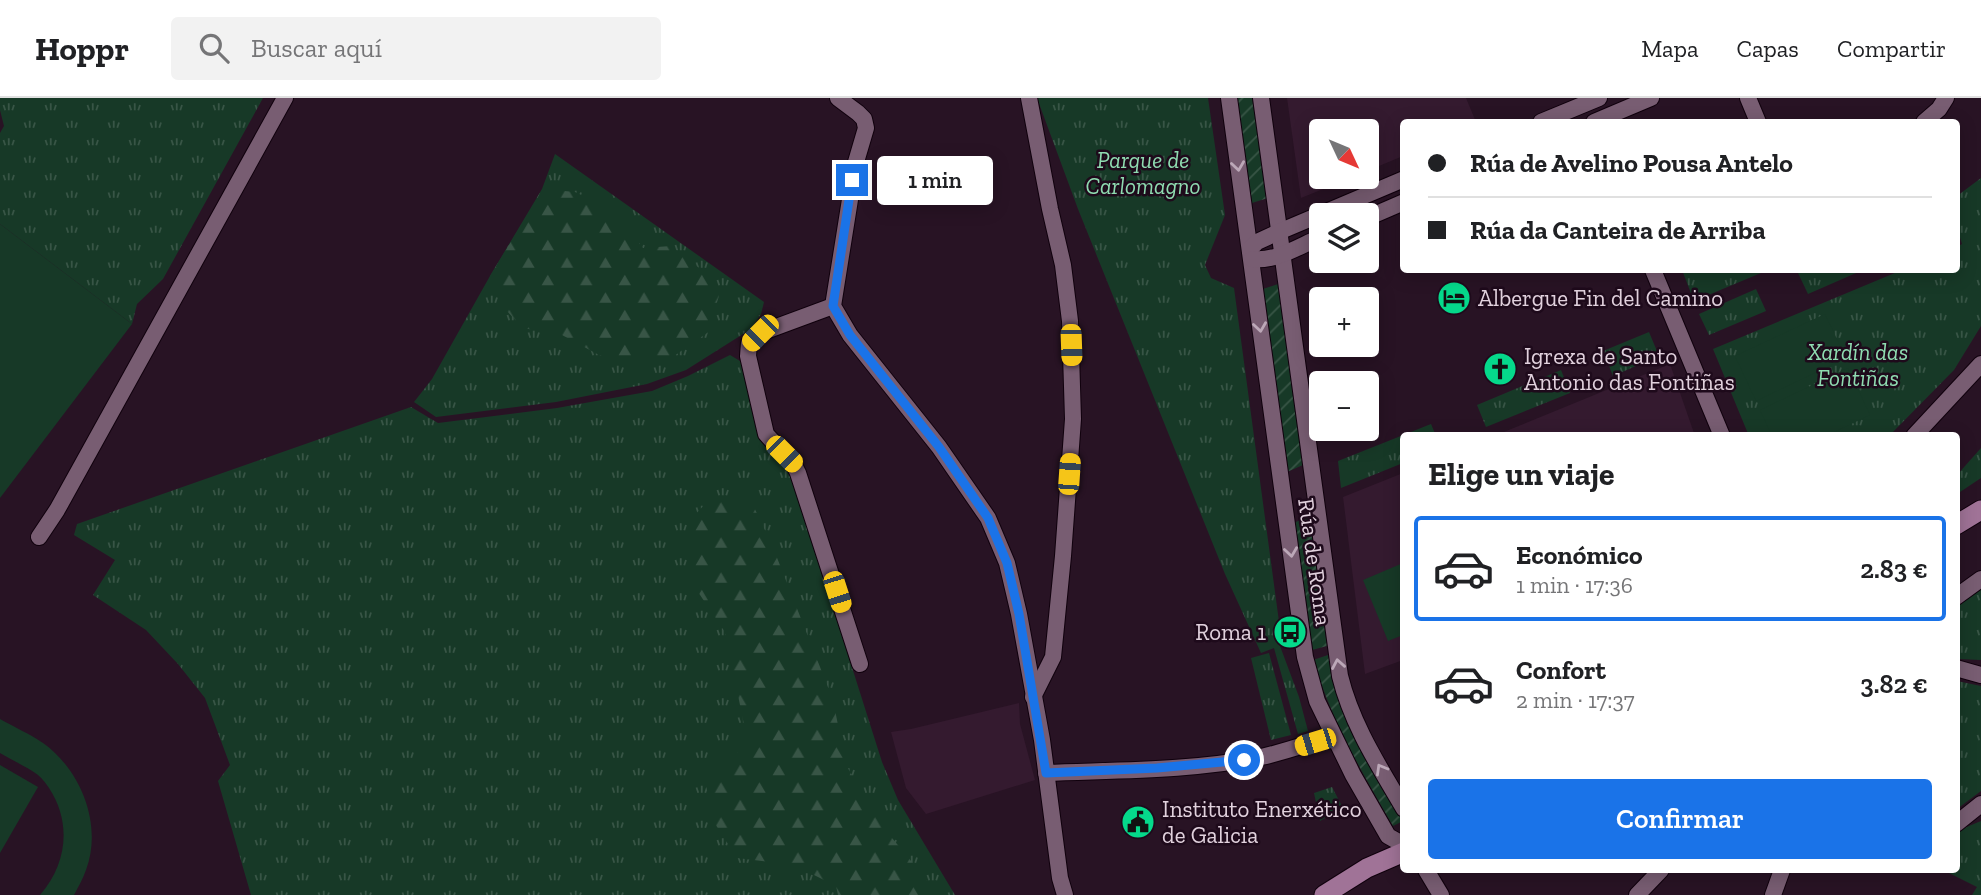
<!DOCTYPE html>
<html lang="es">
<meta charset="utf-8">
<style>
:root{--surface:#fff;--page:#f2f2f2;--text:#202124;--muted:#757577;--line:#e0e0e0;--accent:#1a73e8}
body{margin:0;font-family:"Zilla Slab",serif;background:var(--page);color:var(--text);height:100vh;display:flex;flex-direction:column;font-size:26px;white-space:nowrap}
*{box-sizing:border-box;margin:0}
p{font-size:23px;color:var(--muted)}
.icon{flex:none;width:38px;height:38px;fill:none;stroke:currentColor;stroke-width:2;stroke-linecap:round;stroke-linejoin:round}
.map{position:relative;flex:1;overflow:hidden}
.panel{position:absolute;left:1400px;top:334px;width:560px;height:441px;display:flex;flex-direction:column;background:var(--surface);border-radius:7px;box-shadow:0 4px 18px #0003}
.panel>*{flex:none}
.guide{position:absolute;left:1400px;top:21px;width:560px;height:154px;border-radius:7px;box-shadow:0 4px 18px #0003;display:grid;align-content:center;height:154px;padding:0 28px;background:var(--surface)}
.needle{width:46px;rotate:134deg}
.tools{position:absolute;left:1309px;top:21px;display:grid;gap:14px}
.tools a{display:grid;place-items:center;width:70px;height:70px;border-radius:7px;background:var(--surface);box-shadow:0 4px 18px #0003;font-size:35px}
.end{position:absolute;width:32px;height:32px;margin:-16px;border:9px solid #1a73e8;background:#fff;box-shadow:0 0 0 4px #fff}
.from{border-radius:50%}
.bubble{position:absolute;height:49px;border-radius:7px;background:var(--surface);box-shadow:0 4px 18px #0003;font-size:23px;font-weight:600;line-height:49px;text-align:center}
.car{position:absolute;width:21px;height:42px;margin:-21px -10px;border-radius:9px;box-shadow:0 0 5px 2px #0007;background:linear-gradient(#f5c518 24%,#345 0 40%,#f5c518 0 76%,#345 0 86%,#f5c518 0)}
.guide b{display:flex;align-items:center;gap:24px;height:66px;font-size:26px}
.guide b+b{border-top:2px solid var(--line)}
.guide i{width:18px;height:18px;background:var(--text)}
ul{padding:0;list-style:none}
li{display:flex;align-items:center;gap:21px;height:105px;margin:0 14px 10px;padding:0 14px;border:4px solid transparent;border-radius:7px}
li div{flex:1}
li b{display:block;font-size:26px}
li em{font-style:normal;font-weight:600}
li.on{border-color:var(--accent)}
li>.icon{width:63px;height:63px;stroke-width:1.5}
h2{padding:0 28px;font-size:32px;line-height:84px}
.cta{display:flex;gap:14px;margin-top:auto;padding:14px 28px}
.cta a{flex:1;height:80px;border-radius:7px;background:var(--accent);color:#fff;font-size:28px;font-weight:600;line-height:80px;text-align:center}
header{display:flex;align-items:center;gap:42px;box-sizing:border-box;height:98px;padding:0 35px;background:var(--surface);border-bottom:2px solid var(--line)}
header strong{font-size:33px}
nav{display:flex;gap:38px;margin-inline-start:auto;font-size:24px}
.search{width:490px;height:63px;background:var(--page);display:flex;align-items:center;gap:18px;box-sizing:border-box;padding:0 24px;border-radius:7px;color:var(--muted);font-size:26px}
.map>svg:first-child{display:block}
.built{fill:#341a2f}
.grass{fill:url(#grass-tufts)}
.forest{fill:url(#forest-firs)}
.garden{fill:url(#garden-furrows)}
.pitch{fill:#173927}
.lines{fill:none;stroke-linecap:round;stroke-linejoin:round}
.minor-casing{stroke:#10010d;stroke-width:18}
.major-casing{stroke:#10010d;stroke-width:21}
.minor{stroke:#785d72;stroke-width:16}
.major{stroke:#a07397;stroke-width:19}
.oneway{stroke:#bca8b8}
.route{stroke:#1a73e8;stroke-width:9}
.labels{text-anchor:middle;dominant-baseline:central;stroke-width:5;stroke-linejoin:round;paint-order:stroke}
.park-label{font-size:23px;font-style:italic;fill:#8fdcb1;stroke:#1e0a1b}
.poi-label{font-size:23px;fill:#e1d1dd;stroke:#1e0a1b;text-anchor:start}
.street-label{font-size:23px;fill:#e1d1dd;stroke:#1e0a1b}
</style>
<header>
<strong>Hoppr</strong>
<div class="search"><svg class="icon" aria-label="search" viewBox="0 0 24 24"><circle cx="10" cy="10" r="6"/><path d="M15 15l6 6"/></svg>Buscar aquí</div>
<nav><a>Mapa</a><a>Capas</a><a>Compartir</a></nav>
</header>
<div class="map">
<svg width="1981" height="797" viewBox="0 0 1981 797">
<defs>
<pattern id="grass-tufts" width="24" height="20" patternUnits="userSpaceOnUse" patternTransform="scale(1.75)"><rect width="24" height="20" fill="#173927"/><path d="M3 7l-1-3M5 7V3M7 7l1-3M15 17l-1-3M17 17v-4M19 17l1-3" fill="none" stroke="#385546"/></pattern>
<pattern id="forest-firs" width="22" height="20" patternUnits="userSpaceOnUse" patternTransform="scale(1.75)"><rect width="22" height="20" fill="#173927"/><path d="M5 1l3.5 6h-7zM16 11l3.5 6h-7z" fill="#385546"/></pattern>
<pattern id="garden-furrows" width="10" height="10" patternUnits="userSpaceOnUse" patternTransform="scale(1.75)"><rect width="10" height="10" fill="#173927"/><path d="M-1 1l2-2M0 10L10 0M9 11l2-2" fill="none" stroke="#385546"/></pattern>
</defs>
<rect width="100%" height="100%" fill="#281324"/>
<g class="built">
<polygon points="1287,0 1466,0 1476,24 1404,24 1403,58 1367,73 1367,33 1321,33 1321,79 1353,79 1301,100"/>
<polygon points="1670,266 1695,338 1494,338"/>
<polygon points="1403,375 1403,562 1365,576 1343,399"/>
<polygon points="1019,605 1020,626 1035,682 926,716 906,690 891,634 911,631"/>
</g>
<g class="grass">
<polygon points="0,0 263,0 163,181 137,206 132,226 0,126 0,35 4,28 0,12"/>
<polygon points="1037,0 1208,0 1225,117 1205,167 1211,180 1234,190 1282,546 1280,548 1299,599 1308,633 1298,636 1274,550 1261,555 1225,476 1078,111"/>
<polygon points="555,56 764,204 761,216 751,231 686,272 647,286 556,304 436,319 414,304 432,281 490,178 542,91"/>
<polygon points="1981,80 1981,228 1954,272 1889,338 1749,338 1713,251 1902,172 1956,172 1957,149 1962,146 1957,130 1957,98"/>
<polygon points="1682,172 1758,172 1761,175 1694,203"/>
<polygon points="1806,172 1863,172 1808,196 1798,175"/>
<polygon points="1756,191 1766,213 1709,237 1699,216"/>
<polygon points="1649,234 1659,258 1613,278 1603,253"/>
<polygon points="730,257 745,266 767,349 795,382 804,418 882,664 898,702 955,797 251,797 218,683 230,667 205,600 178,566 146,532 93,497 115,462 74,437 77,426 411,309 438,325 557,310 652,293 688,278"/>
<polygon points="1561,272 1570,295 1486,329 1477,307"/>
<polygon points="1431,326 1436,338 1404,338 1403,365 1341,390 1338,363"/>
<polygon points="1981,350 1981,380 1957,396 1957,377"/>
<polygon points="1981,488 1981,562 1959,561 1957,558 1957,506"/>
<polygon points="1269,555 1291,637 1271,642 1251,560"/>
<polygon points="1957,583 1981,588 1981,693 1957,711"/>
<polygon points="1332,689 1343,710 1320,723 1314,695"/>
<polygon points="1981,723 1981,797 1972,797 1977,789 1943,772 1956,772 1957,733"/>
</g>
<g class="forest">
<polygon points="543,91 575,94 611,111 643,150 671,148 703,173 719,198 707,235 664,265 599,257 562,237 523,230 505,211 490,178"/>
<polygon points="709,402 752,405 772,447 833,602 846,667 883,729 939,797 838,797 836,788 794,767 737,760 712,721 705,681 748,646 725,534 696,491 689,423"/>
</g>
<g class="garden">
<polygon points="1237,0 1253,0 1268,100 1252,105"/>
<polygon points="1278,186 1303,367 1287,374 1263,191"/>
<polygon points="1310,417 1327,548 1312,552 1294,425"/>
<path d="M1328,557L1335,592L1347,625L1403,723L1393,728C1360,671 1333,625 1313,562Z"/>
</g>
<g class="pitch">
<polygon points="0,126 132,226 0,400"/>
<polygon points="1825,216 1846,260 1756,303 1735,258"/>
<polygon points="1848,270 1870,317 1826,338 1772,338 1760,312"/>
<polygon points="1403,465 1403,537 1388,543 1363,482"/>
<path d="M0,621C14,629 30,636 43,645C81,672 103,727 86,772C83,781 78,789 74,797H40C67,766 72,725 49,690C46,686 43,681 38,677C27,669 12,662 0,655Z"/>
<polygon points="0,667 38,689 0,755"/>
</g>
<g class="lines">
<defs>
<g id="minor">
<polyline points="838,0 858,15 864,21 866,30 856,64 833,208 850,237 939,349 988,420 1007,465 1019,516 1042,642 1060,780 1065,797"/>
<polyline points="1029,0 1050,111 1063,167 1070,223 1073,321 1063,458 1053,559 1033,599"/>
<polyline points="1229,0 1305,559 1317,603 1353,677 1388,738 1404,747"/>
<path d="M1261,0L1340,578C1352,627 1379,668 1404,711"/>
<polyline points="1748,0 1758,24"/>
<polyline points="1541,24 1599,0"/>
<polyline points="1594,24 1651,0"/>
<polyline points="1924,24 1939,11 1946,0"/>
<polyline points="1367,120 1404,104"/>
<polyline points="1250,151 1257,144 1281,133 1404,81"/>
<path d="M1252,161C1276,164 1299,148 1321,139"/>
<polyline points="1653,172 1722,338"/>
<polyline points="833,208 760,235 749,245 748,258 766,336 794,367 798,375 860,566"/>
<polyline points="1914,338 1981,266"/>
<polyline points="39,439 57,412 285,0"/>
<polyline points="1956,499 1981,481"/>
<polyline points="1956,570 1981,577"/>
<path d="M1046,675C1117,672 1191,673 1261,659C1285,654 1309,645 1333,638"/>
<polyline points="1956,726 1981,706"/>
<polyline points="1426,772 1441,797"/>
<polyline points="1637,797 1661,772"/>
<polyline points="1773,797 1782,772"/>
</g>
<g id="major">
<polyline points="1956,427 1981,412"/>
<polyline points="1324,797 1367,770 1404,754"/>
</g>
</defs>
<use href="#minor" class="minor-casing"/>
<use href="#major" class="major-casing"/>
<use href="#minor" class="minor"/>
<use href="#major" class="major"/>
</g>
<defs><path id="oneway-chevron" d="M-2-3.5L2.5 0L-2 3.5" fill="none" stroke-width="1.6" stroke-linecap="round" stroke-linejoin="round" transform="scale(1.75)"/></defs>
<g class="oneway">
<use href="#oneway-chevron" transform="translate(1238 68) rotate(82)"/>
<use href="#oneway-chevron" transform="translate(1260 229) rotate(82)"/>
<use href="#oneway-chevron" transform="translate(1291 454) rotate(82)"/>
<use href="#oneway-chevron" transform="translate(1338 566) rotate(-100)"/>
<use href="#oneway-chevron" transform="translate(1381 671) rotate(-120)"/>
</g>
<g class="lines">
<polyline class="route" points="852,82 833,208 850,237 939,349 988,420 1007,465 1019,516 1046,675 1157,670 1244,662"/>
</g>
<defs>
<symbol id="hotel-disc" viewBox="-11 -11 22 22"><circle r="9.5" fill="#05d98b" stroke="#1e0a1b"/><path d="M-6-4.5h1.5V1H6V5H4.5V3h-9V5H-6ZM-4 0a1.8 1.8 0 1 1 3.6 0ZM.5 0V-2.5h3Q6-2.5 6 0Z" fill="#111"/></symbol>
<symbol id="church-disc" viewBox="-11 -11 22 22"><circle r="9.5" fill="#05d98b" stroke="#1e0a1b"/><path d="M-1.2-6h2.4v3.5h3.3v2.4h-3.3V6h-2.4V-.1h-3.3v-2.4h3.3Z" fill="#111"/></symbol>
<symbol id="bus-disc" viewBox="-11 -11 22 22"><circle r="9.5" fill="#05d98b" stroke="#1e0a1b"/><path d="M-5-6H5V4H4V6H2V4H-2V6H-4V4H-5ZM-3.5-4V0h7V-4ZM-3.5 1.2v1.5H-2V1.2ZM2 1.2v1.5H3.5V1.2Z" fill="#111"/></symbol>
<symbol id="civic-disc" viewBox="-11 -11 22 22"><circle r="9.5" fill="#05d98b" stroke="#1e0a1b"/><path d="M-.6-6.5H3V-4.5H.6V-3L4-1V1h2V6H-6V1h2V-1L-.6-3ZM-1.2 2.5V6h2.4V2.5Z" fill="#111"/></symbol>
</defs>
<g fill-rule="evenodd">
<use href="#hotel-disc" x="1435" y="181" width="38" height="38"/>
<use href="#church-disc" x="1481" y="252" width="38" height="38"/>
<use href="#bus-disc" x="1271" y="515" width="38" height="38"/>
<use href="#civic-disc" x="1119" y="705" width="38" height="38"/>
</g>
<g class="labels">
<g class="park-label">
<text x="1143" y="62">Parque de<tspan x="1143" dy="26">Carlomagno</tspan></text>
<text x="1858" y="254">Xardín das<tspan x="1858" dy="26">Fontiñas</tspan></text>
</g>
<g class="poi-label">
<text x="1478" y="200">Albergue Fin del Camino</text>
<text x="1524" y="258">Igrexa de Santo<tspan x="1524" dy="26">Antonio das Fontiñas</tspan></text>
<text x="1266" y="534" text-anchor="end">Roma 1</text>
<text x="1162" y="711">Instituto Enerxético<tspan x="1162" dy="26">de Galicia</tspan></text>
</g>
<g class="street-label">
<text transform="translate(1315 464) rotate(82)">Rúa de Roma</text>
</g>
</g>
</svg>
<div class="tools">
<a><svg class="needle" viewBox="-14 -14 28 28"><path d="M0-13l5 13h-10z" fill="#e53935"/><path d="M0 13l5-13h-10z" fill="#757577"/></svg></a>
<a><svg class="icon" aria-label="layers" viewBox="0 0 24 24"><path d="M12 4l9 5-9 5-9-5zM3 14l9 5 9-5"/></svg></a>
<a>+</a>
<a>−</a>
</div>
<i class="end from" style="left:1244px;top:662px"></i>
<i class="end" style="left:852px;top:82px"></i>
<div class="bubble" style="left:877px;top:58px;width:116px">1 min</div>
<i class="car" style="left:760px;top:235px;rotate:225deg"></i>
<i class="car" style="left:1071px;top:247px;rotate:178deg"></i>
<i class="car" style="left:784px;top:356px;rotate:135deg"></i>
<i class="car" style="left:1069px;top:376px;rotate:4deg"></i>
<i class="car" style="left:837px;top:494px;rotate:162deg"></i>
<i class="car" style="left:1315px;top:644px;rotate:253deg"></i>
<div class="guide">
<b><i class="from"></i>Rúa de Avelino Pousa Antelo</b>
<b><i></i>Rúa da Canteira de Arriba</b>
</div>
<section class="panel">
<h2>Elige un viaje</h2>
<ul>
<li class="on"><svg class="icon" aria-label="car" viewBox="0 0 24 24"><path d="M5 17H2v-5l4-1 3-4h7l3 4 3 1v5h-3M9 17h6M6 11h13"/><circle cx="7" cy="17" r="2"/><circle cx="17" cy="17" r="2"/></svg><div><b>Económico</b><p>1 min · 17:36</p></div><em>2.83 €</em></li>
<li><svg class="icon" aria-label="car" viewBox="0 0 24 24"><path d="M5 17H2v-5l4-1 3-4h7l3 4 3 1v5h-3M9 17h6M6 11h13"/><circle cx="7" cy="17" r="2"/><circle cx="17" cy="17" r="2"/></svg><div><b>Confort</b><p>2 min · 17:37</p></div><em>3.82 €</em></li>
</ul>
<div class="cta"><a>Confirmar</a></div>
</section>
</div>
